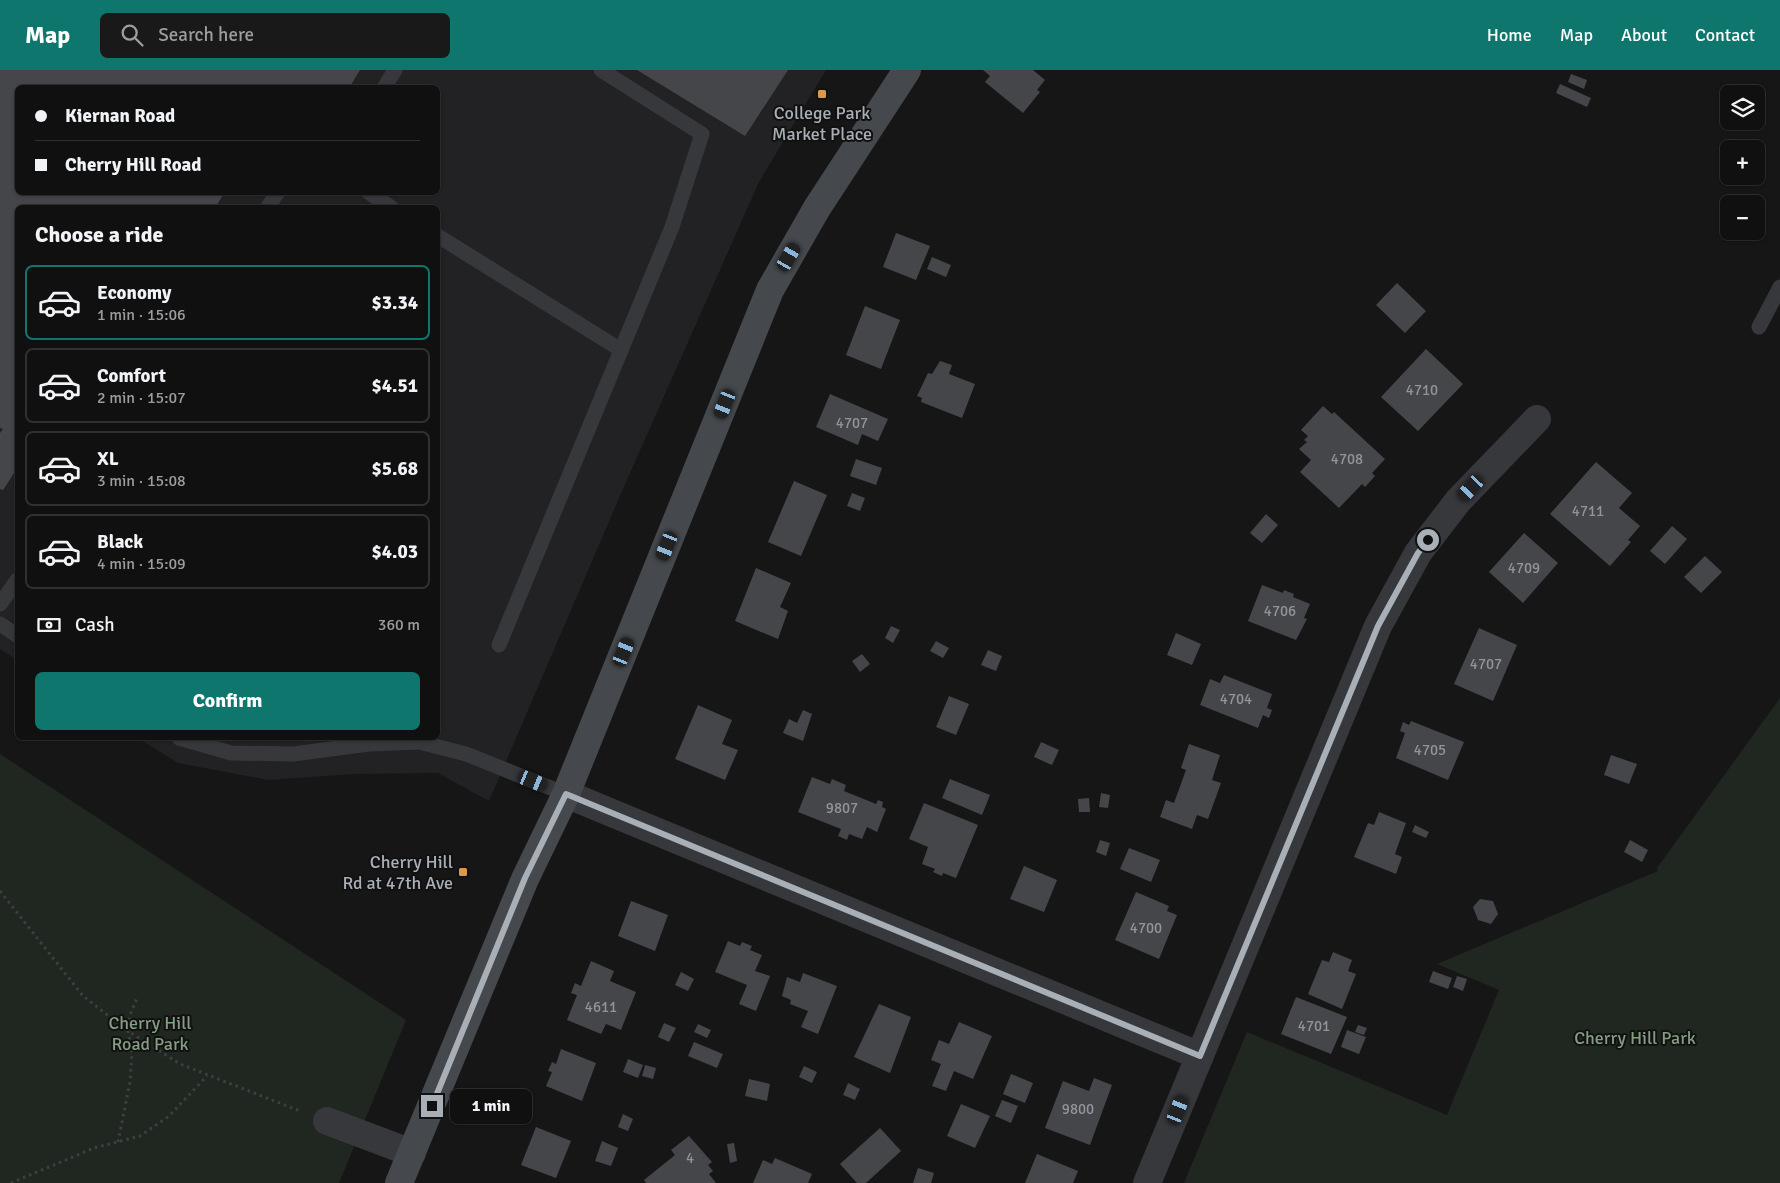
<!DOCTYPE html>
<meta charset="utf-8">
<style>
:root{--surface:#101011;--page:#19191a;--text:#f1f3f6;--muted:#9c9d9f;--line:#303031;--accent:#0f766e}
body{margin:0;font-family:Signika,sans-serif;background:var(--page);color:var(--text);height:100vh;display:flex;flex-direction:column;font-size:19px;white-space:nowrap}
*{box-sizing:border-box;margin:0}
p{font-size:16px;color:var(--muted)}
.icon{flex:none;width:28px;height:28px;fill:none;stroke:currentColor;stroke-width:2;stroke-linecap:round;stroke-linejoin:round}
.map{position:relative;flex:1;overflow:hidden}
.side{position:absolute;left:15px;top:135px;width:425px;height:535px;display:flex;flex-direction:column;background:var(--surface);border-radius:8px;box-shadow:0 1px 4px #0004,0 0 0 1px var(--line)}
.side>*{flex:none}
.hud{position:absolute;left:15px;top:15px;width:425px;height:110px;border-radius:8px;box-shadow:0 1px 4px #0004,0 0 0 1px var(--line);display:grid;align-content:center;height:110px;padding:0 20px;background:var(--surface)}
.buttons{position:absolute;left:1720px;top:15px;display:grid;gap:10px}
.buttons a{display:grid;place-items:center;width:45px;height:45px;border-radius:8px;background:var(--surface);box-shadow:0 1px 4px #0004,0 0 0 1px var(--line);font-size:25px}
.end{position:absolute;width:22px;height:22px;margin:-11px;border:6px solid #a9afb6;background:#111;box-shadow:0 0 0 2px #111}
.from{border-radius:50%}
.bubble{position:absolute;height:35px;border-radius:8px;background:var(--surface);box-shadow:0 1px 4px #0004,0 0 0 1px var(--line);font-size:16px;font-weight:700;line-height:35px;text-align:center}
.car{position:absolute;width:15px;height:30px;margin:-15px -8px;border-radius:6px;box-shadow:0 0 4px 1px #0007;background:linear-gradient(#222 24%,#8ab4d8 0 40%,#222 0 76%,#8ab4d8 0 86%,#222 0)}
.hud b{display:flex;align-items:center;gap:18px;height:48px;font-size:19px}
.hud b+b{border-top:1px solid var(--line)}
.hud i{width:12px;height:12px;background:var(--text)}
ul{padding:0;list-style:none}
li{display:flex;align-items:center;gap:15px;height:75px;margin:0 10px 8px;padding:0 10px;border:2px solid var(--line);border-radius:8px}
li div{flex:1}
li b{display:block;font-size:19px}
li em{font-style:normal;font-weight:700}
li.on{border-color:var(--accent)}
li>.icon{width:45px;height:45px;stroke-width:1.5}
h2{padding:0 20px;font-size:22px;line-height:60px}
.pay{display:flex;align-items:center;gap:12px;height:55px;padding:0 20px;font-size:19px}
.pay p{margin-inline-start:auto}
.primary-button{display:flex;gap:10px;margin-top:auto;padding:10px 20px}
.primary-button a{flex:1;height:58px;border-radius:8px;background:var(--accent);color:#fff;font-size:20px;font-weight:700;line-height:58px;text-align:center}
header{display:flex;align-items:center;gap:30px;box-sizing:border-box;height:70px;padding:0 25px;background:var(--accent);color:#fff}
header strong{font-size:24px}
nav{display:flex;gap:28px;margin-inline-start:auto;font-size:18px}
.search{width:350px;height:45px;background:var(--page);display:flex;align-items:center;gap:12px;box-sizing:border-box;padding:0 18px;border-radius:8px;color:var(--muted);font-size:19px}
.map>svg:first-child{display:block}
.built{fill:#222224;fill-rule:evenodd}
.green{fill:#202720}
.building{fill:#45464a}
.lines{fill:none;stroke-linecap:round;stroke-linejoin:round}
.path{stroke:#3d3f43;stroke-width:3;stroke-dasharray:2.5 4;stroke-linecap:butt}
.lane{stroke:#37383c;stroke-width:15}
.street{stroke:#37383c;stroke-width:28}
.secondary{stroke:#45484c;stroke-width:28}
.route{stroke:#a9afb6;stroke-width:6}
.poi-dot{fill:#dc9949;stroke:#111112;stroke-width:2}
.labels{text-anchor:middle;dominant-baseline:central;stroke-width:4;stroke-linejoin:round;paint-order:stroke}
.number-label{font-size:15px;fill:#90959b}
.poi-label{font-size:18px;fill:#a9afb6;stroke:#111112}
.park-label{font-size:18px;fill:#849e82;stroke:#111112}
</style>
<header>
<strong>Map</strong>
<div class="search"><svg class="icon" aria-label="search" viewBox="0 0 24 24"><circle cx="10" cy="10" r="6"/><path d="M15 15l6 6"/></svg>Search here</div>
<nav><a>Home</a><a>Map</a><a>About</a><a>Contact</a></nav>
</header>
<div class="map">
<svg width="1780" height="1113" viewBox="0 0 1780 1113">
<rect width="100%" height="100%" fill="#161617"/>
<path class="built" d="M0,0H826L759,112L626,412L489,731L438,703L353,704L268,710L178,693L138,668H438V138H18L17,590L0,579ZM18,18H438V122H18Z"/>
<g class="green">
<polygon points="1780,628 1780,1113 1184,1113 1247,962 1447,1045 1499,920 1437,894 1658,801 1657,798"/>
<polygon points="0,684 406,950 339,1113 0,1113"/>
</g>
<g class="building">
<polygon points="0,0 360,0 349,18 18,18 18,122 225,122 215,138 18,138 18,397 3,420 0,419 0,363 3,359 0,358"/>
<polygon points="637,0 788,0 745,66"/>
<polygon points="983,0 1033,0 1045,10 1037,20 1040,22 1023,43 985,12 990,6"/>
<polygon points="1571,4 1587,10 1584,19 1568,12"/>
<polygon points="1560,14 1591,28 1587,37 1556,23"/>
<polygon points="896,163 930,176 916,210 883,197"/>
<polygon points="932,187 951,195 946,207 927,199"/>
<polygon points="1397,213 1426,241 1405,263 1376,235"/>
<polygon points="865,236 900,250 881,299 846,285"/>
<polygon points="1426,279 1463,314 1418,361 1381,327"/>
<polygon points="940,291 952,295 949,304 975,314 962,348 921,332 922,328 917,326 928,303 932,304"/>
<polygon points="830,324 888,349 878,371 862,364 858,375 816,357"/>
<polygon points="1323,336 1332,344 1334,342 1385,389 1372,403 1375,406 1365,417 1362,414 1339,438 1300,402 1311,390 1299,379 1307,372 1304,370 1308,366 1301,360"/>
<polygon points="856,389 882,398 876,415 850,406"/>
<polygon points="1596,392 1632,423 1619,438 1640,456 1628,470 1631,472 1610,496 1550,444"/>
<polygon points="794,411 827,425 801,486 768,472"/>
<polygon points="852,423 865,428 860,441 847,436"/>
<polygon points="1266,444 1278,455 1262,473 1250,463"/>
<polygon points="1672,456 1687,469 1665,494 1650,481"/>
<polygon points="1524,463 1558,493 1523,533 1489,502"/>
<polygon points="1705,486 1722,502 1701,523 1684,507"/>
<polygon points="756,498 791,513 780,537 788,541 778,569 735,551"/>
<polygon points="1262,515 1283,523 1284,520 1294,524 1293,527 1310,534 1304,548 1307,549 1296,570 1248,551"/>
<polygon points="891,556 900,560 893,573 885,568"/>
<polygon points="1479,558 1517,575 1493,631 1454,614"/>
<polygon points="1176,563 1201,574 1192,595 1167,585"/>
<polygon points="936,571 949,578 943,588 930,581"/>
<polygon points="988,580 1002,586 996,601 981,595"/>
<polygon points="862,584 870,594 860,602 852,591"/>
<polygon points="1224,605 1272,624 1267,638 1272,640 1269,648 1263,645 1258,658 1200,635 1210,609 1220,613"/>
<polygon points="949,626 969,634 956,665 936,657"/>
<polygon points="698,635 732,650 722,674 738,680 725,710 675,689"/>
<polygon points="803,640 812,644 803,671 783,663 789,649 797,653"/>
<polygon points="1411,651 1464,672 1448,710 1396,688 1405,663 1400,661 1403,652 1409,655"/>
<polygon points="1041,672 1059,680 1052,695 1034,687"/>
<polygon points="1189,674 1220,685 1212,710 1221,713 1208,749 1197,745 1192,759 1160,747 1166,730 1174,733 1186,700 1181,698"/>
<polygon points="1611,685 1637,694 1629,714 1604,705"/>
<polygon points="812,707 830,714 832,709 846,715 844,721 876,734 878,730 883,732 882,737 886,739 877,762 867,757 862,769 849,764 847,770 838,766 841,759 798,742"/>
<polygon points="950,709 990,725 982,745 942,728"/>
<polygon points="1101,723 1110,725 1108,738 1099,737"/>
<polygon points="1089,728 1090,742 1079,742 1078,729"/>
<polygon points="924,733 978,755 956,808 943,803 942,806 933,802 935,799 922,794 928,777 909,769"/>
<polygon points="1379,742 1406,753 1395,784 1402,787 1396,804 1354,787 1368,753 1374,755"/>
<polygon points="1415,755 1429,762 1426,768 1412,762"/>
<polygon points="1100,770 1110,773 1106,786 1096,782"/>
<polygon points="1630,770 1648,780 1642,792 1624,782"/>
<polygon points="1129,778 1160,790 1151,812 1120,799"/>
<polygon points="1024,796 1057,810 1044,842 1010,829"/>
<polygon points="1136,822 1169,836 1167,841 1177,845 1159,889 1115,870"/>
<polygon points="1480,829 1493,831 1498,844 1491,854 1478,850 1473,837"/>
<polygon points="631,831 668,845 655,881 618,866"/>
<polygon points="728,871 740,876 742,872 752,876 750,880 762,885 755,901 770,906 756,941 739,934 747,915 715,902"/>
<polygon points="1333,882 1352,890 1348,901 1356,904 1342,939 1308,924 1322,890 1329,892"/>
<polygon points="591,891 614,901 610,911 636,922 621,960 606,954 601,964 567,950 577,925 571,923 575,913 581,916"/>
<polygon points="1433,901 1452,908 1448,919 1429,912"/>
<polygon points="681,902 694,909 688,921 675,915"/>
<polygon points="803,903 837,916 818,964 801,957 808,941 790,934 791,930 782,926 787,907 800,912"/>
<polygon points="1457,906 1467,909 1463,921 1453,917"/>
<polygon points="1296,927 1347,947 1331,984 1281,964"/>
<polygon points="879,934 911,947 890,1003 854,987"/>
<polygon points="959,952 992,966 973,1009 954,1001 946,1021 932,1016 941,994 931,990 939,970 949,974"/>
<polygon points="664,953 676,958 669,972 658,967"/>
<polygon points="698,954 711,960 707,968 694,962"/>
<polygon points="1358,955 1367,958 1364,965 1355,962"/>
<polygon points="1347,960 1366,967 1359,984 1341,977"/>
<polygon points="694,972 723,984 717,998 688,986"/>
<polygon points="561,979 596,993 582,1031 546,1016 552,1002 548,1001 552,992 556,994"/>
<polygon points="628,989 643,995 638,1008 623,1002"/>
<polygon points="645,995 656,998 653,1009 642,1006"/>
<polygon points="804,996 817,1002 812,1013 799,1007"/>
<polygon points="1011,1004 1033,1013 1025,1033 1003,1024"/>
<polygon points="1094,1008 1112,1015 1090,1075 1045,1058 1063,1011 1089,1021"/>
<polygon points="749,1009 770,1014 767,1031 745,1026"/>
<polygon points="848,1013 860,1019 855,1030 843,1025"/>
<polygon points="1002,1030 1018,1036 1011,1053 995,1046"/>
<polygon points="961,1034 990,1046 975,1078 947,1066"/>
<polygon points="623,1044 633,1049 628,1061 618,1057"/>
<polygon points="536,1057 571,1071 556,1108 521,1095"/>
<polygon points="880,1058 901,1081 866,1113 857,1113 840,1094"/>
<polygon points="689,1066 712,1092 708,1095 713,1101 709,1104 716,1113 646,1113 644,1110 675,1085 671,1080"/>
<polygon points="602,1071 618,1078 611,1096 595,1091"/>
<polygon points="734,1073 737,1091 730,1093 727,1074"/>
<polygon points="1037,1084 1078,1101 1073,1113 1025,1113"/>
<polygon points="775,1088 812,1104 808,1113 753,1113 763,1090 772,1094"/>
<polygon points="918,1098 934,1103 931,1113 913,1113"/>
</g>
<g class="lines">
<g class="path">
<polyline points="0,821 83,926 128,961 180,994 300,1041"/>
<polyline points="118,1072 130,1012 132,983 128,961 130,945 137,928"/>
<polyline points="11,1113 94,1078 140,1066 169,1046 207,1006"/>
</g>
<g class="lane">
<polyline points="384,18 395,0"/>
<polyline points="368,122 392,138"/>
<polyline points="267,138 278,122"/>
<polyline points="438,166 621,280"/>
<polyline points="1759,257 1780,217"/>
<polyline points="0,534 18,509"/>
<polyline points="0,554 18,566"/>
<polyline points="499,575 672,157 702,64 601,0"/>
<polyline points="179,668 231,683 293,684 369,674 419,672 466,684 566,724"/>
</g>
<g class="street">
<polyline points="566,724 1200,986"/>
<polyline points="327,1051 412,1083"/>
<polyline points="1147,1113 1378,556 1418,483 1458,431 1537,349"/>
</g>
<polyline class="secondary" points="399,1113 525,809 566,724 770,220 817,138 907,0"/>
</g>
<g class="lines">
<polyline class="route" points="432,1036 525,808 566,724 1200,986 1378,556 1418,483 1428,470"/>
</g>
<g class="poi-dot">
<rect x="817" y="19" width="10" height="10" rx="2.5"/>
<rect x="458" y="797" width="10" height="10" rx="2.5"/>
</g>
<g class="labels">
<g class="number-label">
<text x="1422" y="320">4710</text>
<text x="852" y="353">4707</text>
<text x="1347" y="389">4708</text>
<text x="1588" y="441">4711</text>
<text x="1524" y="498">4709</text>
<text x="1280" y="541">4706</text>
<text x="1486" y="594">4707</text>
<text x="1236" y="629">4704</text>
<text x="1430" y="680">4705</text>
<text x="842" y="738">9807</text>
<text x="1146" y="858">4700</text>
<text x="601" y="937">4611</text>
<text x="1314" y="956">4701</text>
<text x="1078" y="1039">9800</text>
<text x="690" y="1088">4</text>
</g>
<g class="poi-label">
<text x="822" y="43">College Park<tspan x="822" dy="21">Market Place</tspan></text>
<text x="453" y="792" text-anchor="end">Cherry Hill<tspan x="453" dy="21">Rd at 47th Ave</tspan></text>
</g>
<g class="park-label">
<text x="150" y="953">Cherry Hill<tspan x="150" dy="21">Road Park</tspan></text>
<text x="1635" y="968">Cherry Hill Park</text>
</g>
</g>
</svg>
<div class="buttons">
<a><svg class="icon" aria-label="layers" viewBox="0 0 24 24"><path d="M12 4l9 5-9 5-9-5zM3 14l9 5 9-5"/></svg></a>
<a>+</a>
<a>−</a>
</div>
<i class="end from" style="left:1428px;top:470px"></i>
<i class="end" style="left:432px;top:1036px"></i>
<div class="bubble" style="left:450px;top:1019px;width:82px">1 min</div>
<i class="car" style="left:789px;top:187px;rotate:30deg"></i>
<i class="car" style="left:725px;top:334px;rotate:202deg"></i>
<i class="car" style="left:1471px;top:418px;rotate:223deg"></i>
<i class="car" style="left:667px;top:476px;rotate:202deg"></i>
<i class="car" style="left:624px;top:582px;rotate:22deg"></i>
<i class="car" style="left:533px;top:711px;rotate:112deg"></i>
<i class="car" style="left:1178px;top:1040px;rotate:22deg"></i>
<div class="hud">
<b><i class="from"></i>Kiernan Road</b>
<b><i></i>Cherry Hill Road</b>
</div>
<section class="side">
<h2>Choose a ride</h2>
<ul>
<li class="on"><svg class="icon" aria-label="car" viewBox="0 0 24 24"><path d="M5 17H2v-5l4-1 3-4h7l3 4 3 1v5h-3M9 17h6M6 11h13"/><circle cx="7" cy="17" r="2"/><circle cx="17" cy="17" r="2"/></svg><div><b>Economy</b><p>1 min · 15:06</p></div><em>$3.34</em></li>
<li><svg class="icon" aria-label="car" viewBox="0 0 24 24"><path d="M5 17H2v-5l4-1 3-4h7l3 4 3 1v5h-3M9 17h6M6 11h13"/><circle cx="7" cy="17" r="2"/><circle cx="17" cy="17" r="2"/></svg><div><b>Comfort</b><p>2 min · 15:07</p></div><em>$4.51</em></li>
<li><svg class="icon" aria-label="car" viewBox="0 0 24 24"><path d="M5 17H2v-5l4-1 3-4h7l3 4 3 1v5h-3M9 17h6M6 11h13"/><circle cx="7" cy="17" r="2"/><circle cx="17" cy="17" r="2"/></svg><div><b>XL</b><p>3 min · 15:08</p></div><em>$5.68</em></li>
<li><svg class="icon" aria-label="car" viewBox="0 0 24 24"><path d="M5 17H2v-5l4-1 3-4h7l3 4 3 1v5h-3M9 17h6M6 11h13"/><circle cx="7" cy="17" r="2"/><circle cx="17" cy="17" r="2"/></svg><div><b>Black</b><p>4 min · 15:09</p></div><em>$4.03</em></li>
</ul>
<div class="pay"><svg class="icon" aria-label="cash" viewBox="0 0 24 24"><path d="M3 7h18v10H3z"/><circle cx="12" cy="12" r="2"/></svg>Cash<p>360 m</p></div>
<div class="primary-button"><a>Confirm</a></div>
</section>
</div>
